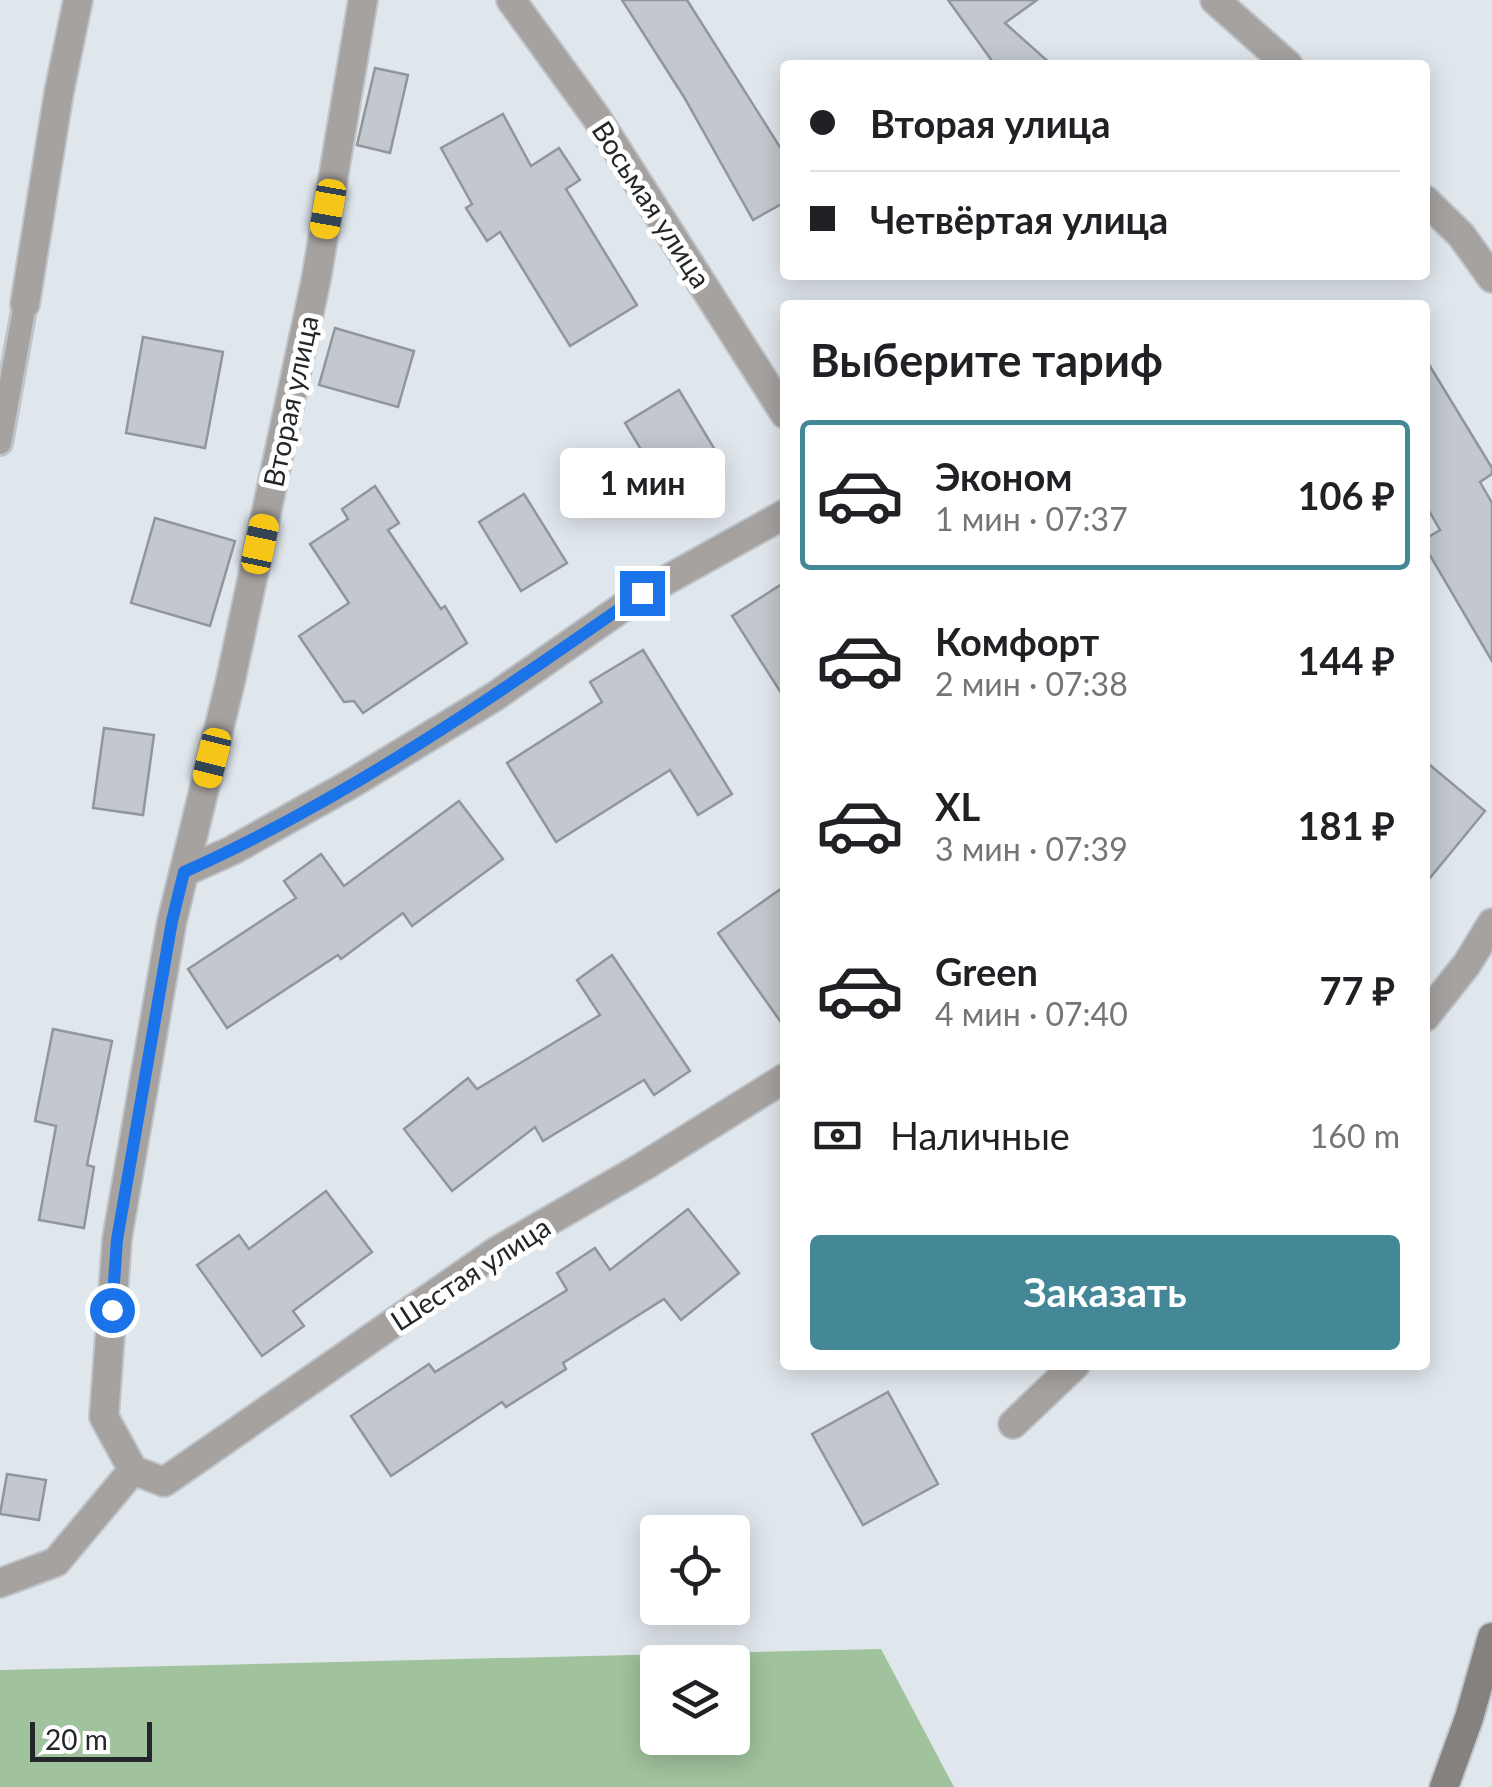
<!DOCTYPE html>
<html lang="ru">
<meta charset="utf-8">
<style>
:root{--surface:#fff;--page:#f2f2f2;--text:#202124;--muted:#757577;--line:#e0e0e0;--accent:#448897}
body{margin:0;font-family:Lato,sans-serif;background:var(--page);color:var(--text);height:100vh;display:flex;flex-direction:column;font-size:38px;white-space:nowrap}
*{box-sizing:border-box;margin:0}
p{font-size:32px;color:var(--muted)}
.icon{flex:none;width:55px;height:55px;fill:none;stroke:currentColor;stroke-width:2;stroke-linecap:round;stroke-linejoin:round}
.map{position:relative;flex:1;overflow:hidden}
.drawer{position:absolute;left:780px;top:300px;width:650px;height:1070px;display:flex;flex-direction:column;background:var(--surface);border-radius:10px;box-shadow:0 5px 25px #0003}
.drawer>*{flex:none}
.hud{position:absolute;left:780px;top:60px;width:650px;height:220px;border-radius:10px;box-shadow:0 5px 25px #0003;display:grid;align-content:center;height:220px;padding:0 30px;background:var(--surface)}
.controls{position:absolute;left:640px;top:1515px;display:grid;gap:20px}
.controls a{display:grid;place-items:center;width:110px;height:110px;border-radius:10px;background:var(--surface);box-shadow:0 5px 25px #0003;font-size:50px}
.scale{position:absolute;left:30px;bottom:25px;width:122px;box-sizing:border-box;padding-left:10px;border:5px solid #242729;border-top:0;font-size:28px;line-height:35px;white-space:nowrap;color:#242729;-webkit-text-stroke:8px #fff;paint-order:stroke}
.end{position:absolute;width:45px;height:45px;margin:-22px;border:12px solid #1a73e8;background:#fff;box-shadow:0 0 0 5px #fff}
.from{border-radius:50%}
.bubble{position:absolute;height:70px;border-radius:10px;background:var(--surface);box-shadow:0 5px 25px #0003;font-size:32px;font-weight:700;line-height:70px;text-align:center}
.car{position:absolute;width:30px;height:60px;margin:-30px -15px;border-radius:12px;box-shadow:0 0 8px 2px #0007;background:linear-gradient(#f5c518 24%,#345 0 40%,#f5c518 0 76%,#345 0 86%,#f5c518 0)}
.hud b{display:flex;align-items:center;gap:35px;height:95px;font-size:38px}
.hud b+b{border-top:2px solid var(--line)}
.hud i{width:25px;height:25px;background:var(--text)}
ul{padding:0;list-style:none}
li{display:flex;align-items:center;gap:30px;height:150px;margin:0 20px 15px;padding:0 10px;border:5px solid transparent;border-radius:10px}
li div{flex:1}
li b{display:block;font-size:38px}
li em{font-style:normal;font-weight:700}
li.active{border-color:var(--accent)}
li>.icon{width:90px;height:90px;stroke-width:1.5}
h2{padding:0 30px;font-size:45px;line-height:120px}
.pay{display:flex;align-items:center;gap:25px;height:110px;padding:0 30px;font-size:38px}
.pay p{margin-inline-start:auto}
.action{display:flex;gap:20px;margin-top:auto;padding:20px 30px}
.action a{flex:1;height:115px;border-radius:10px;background:var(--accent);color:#fff;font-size:40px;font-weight:700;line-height:115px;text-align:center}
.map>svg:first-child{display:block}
.forest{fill:#a0c29c;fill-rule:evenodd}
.building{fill:#c2c8cd;stroke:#90969b;stroke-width:2.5}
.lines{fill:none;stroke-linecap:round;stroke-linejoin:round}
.service-casing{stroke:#bec4c9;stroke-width:28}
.minor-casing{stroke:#bec4c9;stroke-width:32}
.secondary-casing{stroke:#bec4c9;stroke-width:32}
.service{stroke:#a5a2a0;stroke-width:22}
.minor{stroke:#a5a2a0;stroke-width:28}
.secondary{stroke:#85817e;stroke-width:28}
.route{stroke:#1a73e8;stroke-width:12}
.labels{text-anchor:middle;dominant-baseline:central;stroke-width:10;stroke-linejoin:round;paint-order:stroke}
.street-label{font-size:28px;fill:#242729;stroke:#fff}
</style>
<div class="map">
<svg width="1492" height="1787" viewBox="0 0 1492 1787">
<rect width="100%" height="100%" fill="#e0e7ec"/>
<path class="forest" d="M881,1649L954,1787H0V1670ZM658,1662H732V1738H658Z"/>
<g class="building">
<polygon points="622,0 687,0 785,155 785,202 753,220 684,97"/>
<polygon points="948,0 1037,0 1005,23 1052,65 995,65"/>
<polygon points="375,68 408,75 390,153 357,145"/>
<polygon points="503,114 531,166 559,148 580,180 566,189 637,305 570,346 500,232 487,241 466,208 472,204 441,148"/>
<polygon points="335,328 414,351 398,407 319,385"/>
<polygon points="143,337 223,352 205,448 126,433"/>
<polygon points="1425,358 1492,468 1492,474 1480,482 1492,503 1492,661 1425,547 1425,539 1440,530 1425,504"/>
<polygon points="679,390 724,465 670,498 625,423"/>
<polygon points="375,486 399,523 388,530 441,609 445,606 467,643 363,713 354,701 344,702 299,636 349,603 310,544 348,519 342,509"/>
<polygon points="524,494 567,563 521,591 479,522"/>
<polygon points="155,518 235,541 210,626 131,603"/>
<polygon points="785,582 785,699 732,616"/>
<polygon points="643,650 732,794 698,815 670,770 556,842 507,763 602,702 590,682"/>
<polygon points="104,728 154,735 143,815 93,808"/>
<polygon points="1425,761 1485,811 1425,884"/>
<polygon points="459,801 503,859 412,926 403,913 341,959 338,955 227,1028 188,969 296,898 284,881 321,854 344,886"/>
<polygon points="785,886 785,1028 718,933"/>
<polygon points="612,955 690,1071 654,1095 644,1080 543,1141 535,1127 452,1191 404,1129 468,1078 477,1089 600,1015 577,980"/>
<polygon points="53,1029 112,1041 87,1165 94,1167 84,1228 39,1220 56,1126 35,1121"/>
<polygon points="326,1191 372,1252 293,1311 304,1326 262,1356 197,1265 239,1235 249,1249"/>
<polygon points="688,1209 739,1273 681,1320 664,1299 563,1363 566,1369 506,1407 502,1402 391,1476 351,1416 429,1364 435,1372 567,1290 557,1273 595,1248 610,1270"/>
<polygon points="888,1392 938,1484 863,1525 812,1434"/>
<polygon points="7,1474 46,1480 39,1520 0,1514"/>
</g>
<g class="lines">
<defs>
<polyline id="service" points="0,443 25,304"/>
<g id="minor">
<polyline points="363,0 316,280 230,683 172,921 117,1239 104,1417 133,1470 164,1482 497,1251 644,1166 785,1078"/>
<polyline points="511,0 596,117 785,414"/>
<polyline points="1215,0 1288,65"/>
<polyline points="1425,200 1461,235 1492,278"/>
<polyline points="25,304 59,92 78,0"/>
<polyline points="184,872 233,850 354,782 494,697 643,593 785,514"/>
<polyline points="1425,1017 1467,964 1492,923"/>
<polyline points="1013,1424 1075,1365"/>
<polyline points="0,1583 56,1562 133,1470"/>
</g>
<polyline id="secondary" points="1444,1787 1469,1718 1492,1637"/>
</defs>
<use href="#service" class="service-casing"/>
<use href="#minor" class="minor-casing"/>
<use href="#secondary" class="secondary-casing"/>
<use href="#service" class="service"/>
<use href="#minor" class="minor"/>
<use href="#secondary" class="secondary"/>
</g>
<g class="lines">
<path class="route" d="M112,1310L117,1240L172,921L184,872C348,799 496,695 642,593"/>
</g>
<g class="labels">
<g class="street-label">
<text transform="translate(652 204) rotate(57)">Восьмая улица</text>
<text transform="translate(290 401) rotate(-78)">Вторая улица</text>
<text transform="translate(470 1273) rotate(-33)">Шестая улица</text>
</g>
</g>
</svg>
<div class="controls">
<a><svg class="icon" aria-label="locate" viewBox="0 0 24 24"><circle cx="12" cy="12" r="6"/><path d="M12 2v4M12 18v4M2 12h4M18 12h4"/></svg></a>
<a><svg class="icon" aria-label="layers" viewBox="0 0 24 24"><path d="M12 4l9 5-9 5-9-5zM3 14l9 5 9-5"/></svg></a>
</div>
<div class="scale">20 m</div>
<i class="end from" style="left:112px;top:1310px"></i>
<i class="end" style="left:642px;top:593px"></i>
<div class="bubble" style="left:560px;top:448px;width:165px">1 мин</div>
<i class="car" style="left:328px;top:209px;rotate:190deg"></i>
<i class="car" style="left:260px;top:544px;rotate:12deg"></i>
<i class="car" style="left:212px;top:758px;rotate:194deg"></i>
<div class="hud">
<b><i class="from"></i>Вторая улица</b>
<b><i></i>Четвёртая улица</b>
</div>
<section class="drawer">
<h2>Выберите тариф</h2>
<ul>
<li class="active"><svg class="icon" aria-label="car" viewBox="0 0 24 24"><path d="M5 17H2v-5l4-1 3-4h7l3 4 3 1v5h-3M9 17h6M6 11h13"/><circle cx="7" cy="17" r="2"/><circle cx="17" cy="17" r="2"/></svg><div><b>Эконом</b><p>1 мин · 07:37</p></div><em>106 ₽</em></li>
<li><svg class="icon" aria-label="car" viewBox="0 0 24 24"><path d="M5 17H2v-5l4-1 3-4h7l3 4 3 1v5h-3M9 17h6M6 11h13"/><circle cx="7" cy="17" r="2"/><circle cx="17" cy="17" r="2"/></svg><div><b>Комфорт</b><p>2 мин · 07:38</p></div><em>144 ₽</em></li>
<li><svg class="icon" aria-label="car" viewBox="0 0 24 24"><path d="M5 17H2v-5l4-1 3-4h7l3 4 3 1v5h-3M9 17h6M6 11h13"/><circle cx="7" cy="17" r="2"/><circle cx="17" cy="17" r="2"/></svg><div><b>XL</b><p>3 мин · 07:39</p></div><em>181 ₽</em></li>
<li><svg class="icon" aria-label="car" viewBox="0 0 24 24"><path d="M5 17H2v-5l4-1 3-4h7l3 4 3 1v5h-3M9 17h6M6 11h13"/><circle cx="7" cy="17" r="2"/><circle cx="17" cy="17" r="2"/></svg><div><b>Green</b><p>4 мин · 07:40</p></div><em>77 ₽</em></li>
</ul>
<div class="pay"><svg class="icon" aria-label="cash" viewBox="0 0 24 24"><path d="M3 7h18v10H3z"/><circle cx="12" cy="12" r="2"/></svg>Наличные<p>160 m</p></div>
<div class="action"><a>Заказать</a></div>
</section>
</div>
